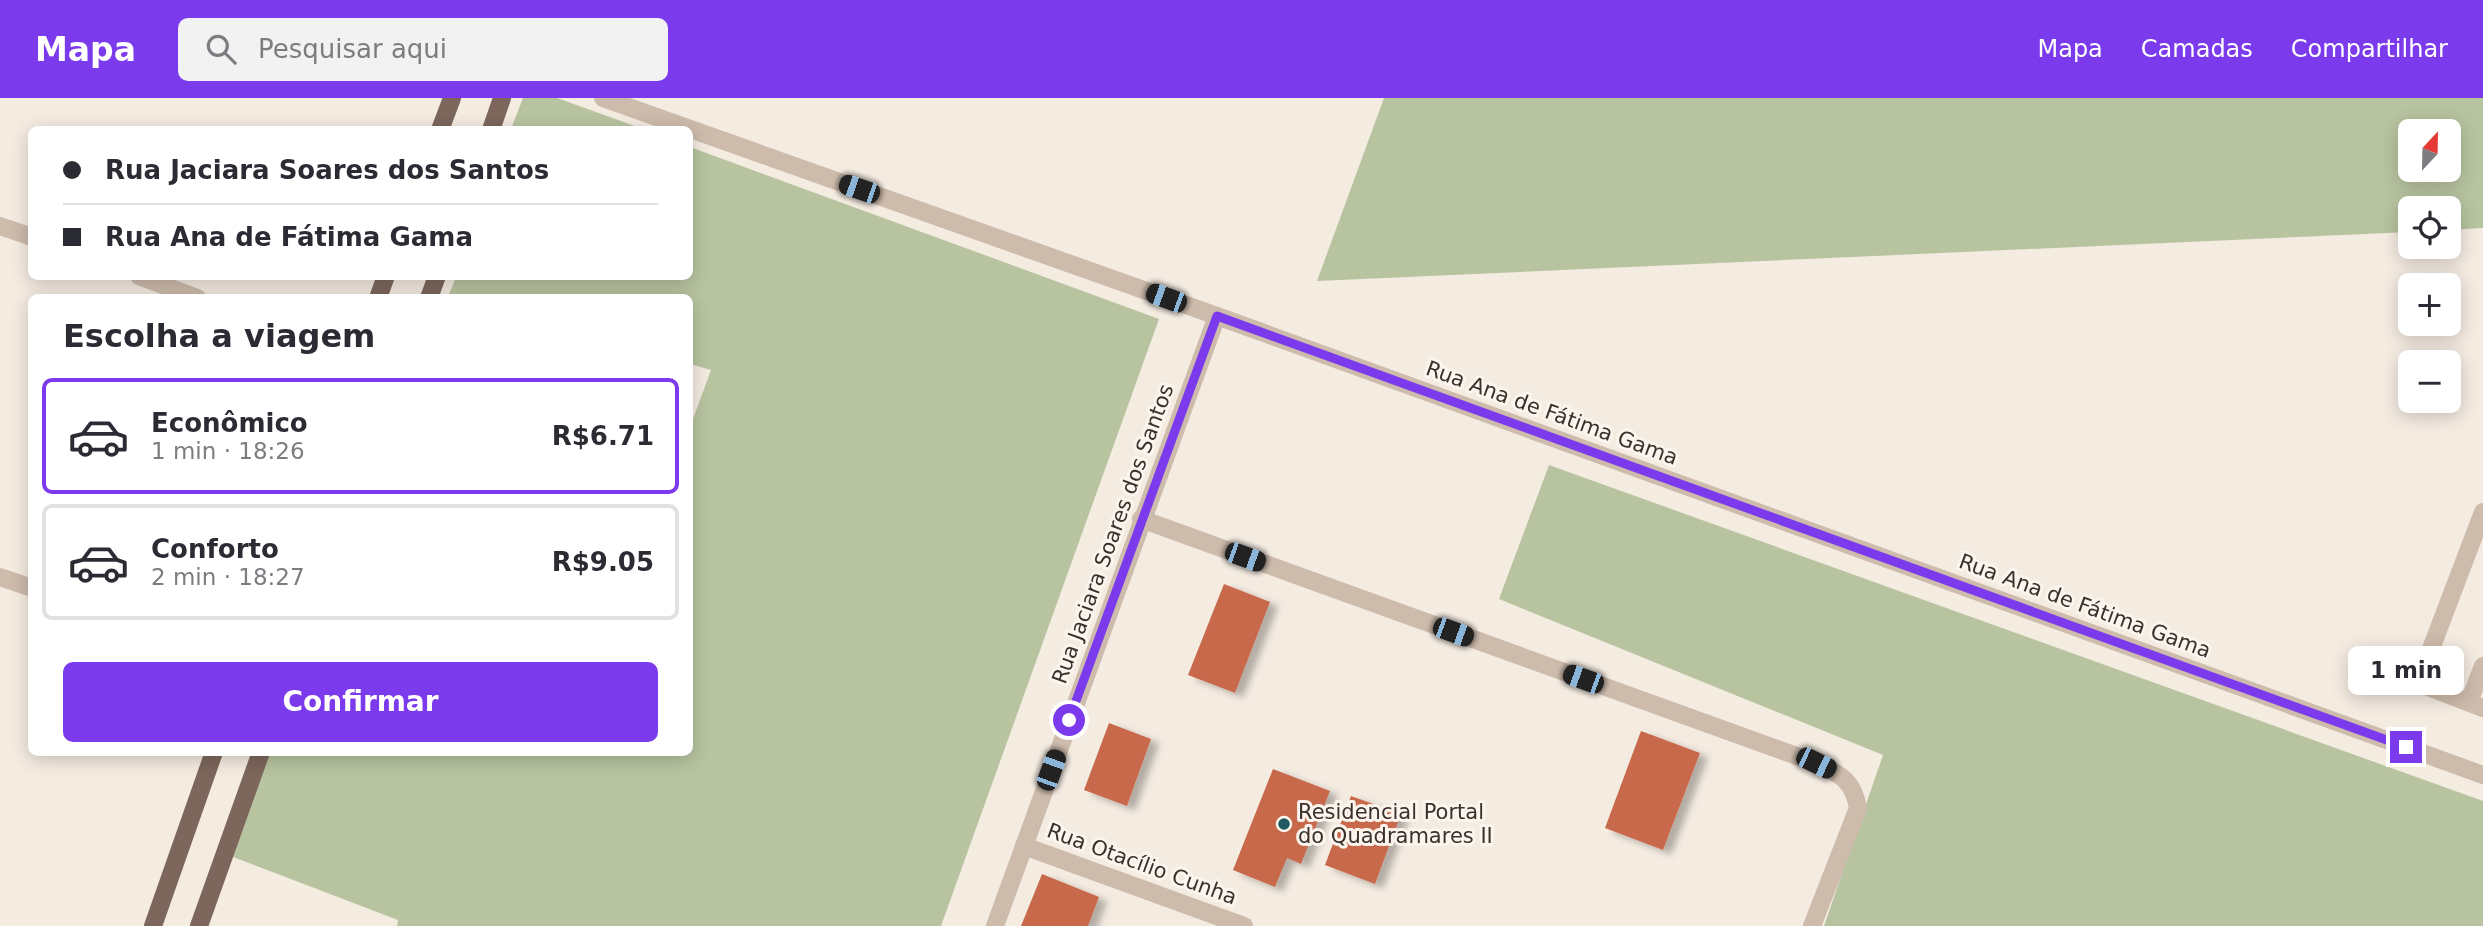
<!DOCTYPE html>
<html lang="pt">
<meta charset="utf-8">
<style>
:root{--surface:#fff;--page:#f2f2f3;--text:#2b2b33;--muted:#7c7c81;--line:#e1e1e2;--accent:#7c3aed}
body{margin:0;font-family:"DejaVu Sans",sans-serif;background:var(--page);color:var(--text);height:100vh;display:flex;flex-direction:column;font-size:26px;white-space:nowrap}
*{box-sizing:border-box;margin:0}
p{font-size:23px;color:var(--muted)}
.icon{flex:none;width:38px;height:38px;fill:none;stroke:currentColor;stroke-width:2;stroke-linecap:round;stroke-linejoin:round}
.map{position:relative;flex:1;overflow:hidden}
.drawer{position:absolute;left:28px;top:196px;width:665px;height:462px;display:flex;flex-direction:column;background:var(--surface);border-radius:10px;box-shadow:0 4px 18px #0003}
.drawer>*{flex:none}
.top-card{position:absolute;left:28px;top:28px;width:665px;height:154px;border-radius:10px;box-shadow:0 4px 18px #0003;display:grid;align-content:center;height:154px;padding:0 35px;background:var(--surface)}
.needle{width:46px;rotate:22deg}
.buttons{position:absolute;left:2398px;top:21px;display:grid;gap:14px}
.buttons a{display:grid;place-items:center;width:63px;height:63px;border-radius:10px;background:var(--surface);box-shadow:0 4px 18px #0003;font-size:35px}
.end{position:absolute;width:32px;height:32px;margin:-16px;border:9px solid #7c3aed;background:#fff;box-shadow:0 0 0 4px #fff}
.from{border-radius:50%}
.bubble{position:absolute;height:49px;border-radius:10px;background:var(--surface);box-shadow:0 4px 18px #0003;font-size:23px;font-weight:600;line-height:49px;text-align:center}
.car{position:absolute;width:21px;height:42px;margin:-21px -10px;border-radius:9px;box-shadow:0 0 5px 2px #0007;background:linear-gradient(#222 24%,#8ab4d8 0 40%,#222 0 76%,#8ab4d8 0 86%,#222 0)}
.top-card b{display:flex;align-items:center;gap:24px;height:66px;font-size:26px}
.top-card b+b{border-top:2px solid var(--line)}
.top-card i{width:18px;height:18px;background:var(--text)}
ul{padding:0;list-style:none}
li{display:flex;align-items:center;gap:21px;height:116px;margin:0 14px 10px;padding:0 21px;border:4px solid var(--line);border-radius:10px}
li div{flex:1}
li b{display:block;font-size:26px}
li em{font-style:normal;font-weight:600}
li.selected{border-color:var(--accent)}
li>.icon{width:63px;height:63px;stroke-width:1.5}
h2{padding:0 35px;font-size:32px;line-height:84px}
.primary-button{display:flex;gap:14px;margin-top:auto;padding:14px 35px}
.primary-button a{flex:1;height:80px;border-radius:10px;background:var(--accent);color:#fff;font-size:28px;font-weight:600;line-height:80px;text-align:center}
header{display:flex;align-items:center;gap:42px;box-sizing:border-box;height:98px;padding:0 35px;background:var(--accent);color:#fff}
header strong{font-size:33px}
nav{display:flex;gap:38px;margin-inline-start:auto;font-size:24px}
.search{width:490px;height:63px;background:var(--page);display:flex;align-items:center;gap:18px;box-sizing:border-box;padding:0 24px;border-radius:10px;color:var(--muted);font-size:26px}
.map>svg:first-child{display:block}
.green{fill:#b8c4a0;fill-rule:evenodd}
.building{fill:#c8694b;filter:url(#shadow)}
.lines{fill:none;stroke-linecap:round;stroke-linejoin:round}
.minor{stroke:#cdbbac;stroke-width:18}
.major{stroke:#7d675c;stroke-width:18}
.route{stroke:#7c3aed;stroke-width:9}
.poi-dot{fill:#1f5a5e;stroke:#fbf5ee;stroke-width:2.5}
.labels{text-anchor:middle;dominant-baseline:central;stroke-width:6;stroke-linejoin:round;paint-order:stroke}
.street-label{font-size:21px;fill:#3b302b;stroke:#fbf5ee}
.poi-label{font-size:21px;fill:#3b302b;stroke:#fbf5ee;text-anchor:start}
</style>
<header>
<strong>Mapa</strong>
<div class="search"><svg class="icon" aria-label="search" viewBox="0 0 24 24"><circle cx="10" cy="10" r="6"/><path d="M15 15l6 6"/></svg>Pesquisar aqui</div>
<nav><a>Mapa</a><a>Camadas</a><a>Compartilhar</a></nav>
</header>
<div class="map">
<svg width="2483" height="828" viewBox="0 0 2483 828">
<defs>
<filter id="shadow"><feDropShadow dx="8" dy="4.5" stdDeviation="3.5" flood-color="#0004"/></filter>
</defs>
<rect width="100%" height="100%" fill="#f4ebe1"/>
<g class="green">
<polygon points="523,0 557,0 643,31 511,31"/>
<path d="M1384,0H2483V130L2448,132V110H2410V134L1317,183ZM2410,33H2448V72H2410Z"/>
<polygon points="690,49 1159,221 941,828 397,828 398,822 228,757 267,655 690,654 690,329 711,272 690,266 690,200 448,199 456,179 690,178"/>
<polygon points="1549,367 2483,703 2483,828 1824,828 1883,657 1499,501"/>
</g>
<g class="building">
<polygon points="1224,486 1270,504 1235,595 1188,577"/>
<polygon points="1109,625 1151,641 1127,708 1084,692"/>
<polygon points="1641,633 1700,655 1663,752 1605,730"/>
<polygon points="1273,671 1330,693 1301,766 1287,760 1275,789 1233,772"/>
<polygon points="1351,698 1401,716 1375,786 1325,767"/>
<polygon points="1042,776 1099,799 1088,828 1021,828"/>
</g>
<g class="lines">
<g class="minor">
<polyline points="603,0 1217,218 2483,677"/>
<polyline points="0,128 32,139"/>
<polyline points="139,178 197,200"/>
<polyline points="2483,414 2418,585 2483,610"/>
<path d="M1141,421L1816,665C1841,677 1853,682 1858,710L1812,828"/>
<polyline points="0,479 32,490"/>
<polyline points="2469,604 2483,568"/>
<polyline points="1024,748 1244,828"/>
<polyline points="995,828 1217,218"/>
</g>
<g class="major">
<polyline points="440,32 452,0"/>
<polyline points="491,32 502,0"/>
<polyline points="378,200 386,178"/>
<polyline points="429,200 437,178"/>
<polyline points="153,828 214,654"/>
<polyline points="199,828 261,654"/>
</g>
</g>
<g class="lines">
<polyline class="route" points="1069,622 1217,218 2406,649"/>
</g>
<circle class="poi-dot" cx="1284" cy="726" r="7"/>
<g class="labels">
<g class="street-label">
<text transform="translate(1552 315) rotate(20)">Rua Ana de Fátima Gama</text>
<text transform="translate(1113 436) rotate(-70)">Rua Jaciara Soares dos Santos</text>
<text transform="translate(2085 508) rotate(20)">Rua Ana de Fátima Gama</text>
<text transform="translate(1142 766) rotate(20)">Rua Otacílio Cunha</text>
</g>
<g class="poi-label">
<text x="1298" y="714">Residencial Portal<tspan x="1298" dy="24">do Quadramares II</tspan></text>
</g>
</g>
</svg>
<div class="buttons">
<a><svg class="needle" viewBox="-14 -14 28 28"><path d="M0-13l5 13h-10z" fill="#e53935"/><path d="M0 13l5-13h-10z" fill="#7c7c81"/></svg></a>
<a><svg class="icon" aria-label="locate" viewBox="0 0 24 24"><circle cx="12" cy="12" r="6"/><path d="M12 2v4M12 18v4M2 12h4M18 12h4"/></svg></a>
<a>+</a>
<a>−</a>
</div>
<i class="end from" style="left:1069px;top:622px"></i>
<i class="end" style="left:2406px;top:649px"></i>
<div class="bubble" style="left:2348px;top:548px;width:116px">1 min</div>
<i class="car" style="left:859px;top:91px;rotate:289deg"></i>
<i class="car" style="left:1166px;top:200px;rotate:290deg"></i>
<i class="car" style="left:1245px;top:459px;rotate:110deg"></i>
<i class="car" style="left:1453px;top:534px;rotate:110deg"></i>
<i class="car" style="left:1583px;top:581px;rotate:290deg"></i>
<i class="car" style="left:1816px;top:665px;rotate:116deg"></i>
<i class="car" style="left:1051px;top:672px;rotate:20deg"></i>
<div class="top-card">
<b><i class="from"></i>Rua Jaciara Soares dos Santos</b>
<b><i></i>Rua Ana de Fátima Gama</b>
</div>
<section class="drawer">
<h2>Escolha a viagem</h2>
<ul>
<li class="selected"><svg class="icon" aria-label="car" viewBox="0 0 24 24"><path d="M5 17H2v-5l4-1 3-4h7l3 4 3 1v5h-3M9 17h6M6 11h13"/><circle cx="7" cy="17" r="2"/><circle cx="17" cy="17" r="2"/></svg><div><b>Econômico</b><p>1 min · 18:26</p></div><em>R$6.71</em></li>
<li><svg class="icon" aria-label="car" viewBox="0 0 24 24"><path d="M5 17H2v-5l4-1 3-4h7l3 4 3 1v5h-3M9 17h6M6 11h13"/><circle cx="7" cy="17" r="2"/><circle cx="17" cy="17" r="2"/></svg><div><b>Conforto</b><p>2 min · 18:27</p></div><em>R$9.05</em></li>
</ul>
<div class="primary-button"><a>Confirmar</a></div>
</section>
</div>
